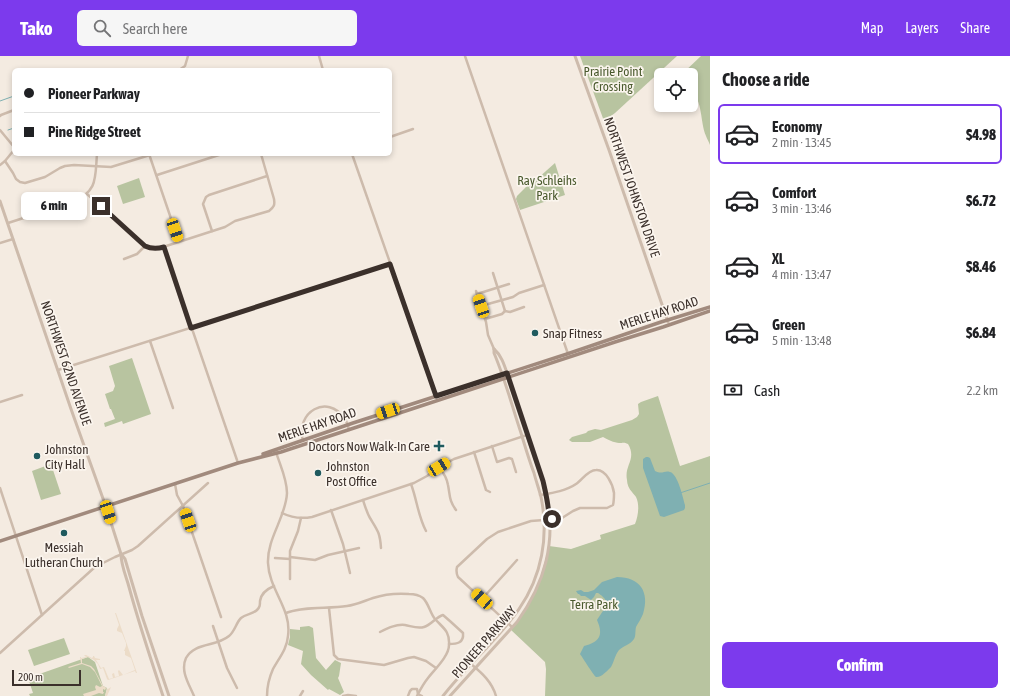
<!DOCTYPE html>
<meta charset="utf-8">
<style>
:root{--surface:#fff;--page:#f6f6f6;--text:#202124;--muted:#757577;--line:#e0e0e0;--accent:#7c3aed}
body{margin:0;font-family:"Asap Condensed",sans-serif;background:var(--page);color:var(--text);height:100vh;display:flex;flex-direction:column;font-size:15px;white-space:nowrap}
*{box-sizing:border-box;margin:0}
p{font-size:13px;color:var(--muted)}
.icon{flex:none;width:22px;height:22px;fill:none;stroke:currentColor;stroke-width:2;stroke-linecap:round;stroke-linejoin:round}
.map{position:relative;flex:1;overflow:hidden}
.details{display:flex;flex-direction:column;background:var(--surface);width:300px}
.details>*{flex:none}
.top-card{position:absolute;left:12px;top:12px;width:380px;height:88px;border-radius:6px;box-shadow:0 2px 6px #0003;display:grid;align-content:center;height:88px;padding:0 12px;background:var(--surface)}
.buttons{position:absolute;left:654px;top:12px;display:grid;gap:8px}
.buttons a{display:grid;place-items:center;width:44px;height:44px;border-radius:6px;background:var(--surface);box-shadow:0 2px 6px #0003;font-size:20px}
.scale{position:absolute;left:12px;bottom:10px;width:69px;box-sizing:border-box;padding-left:4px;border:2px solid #3b302b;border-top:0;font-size:11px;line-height:14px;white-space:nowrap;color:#3b302b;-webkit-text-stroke:3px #fbf5ee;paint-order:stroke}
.end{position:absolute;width:18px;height:18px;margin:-9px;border:5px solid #3b302b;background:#fff;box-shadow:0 0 0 2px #fff}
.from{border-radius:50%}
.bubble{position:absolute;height:28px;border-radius:6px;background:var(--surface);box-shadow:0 2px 6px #0003;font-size:13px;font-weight:800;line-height:28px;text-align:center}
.car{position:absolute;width:12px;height:24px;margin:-12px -6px;border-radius:5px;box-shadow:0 0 3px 1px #0007;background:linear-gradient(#f5c518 24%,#345 0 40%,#f5c518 0 76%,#345 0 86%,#f5c518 0)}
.top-card b{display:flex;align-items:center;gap:14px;height:38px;font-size:15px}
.top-card b+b{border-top:1px solid var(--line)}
.top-card i{width:10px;height:10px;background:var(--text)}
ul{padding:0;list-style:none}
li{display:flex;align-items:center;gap:12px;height:60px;margin:0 8px 6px;padding:0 4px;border:2px solid transparent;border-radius:6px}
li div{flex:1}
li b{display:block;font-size:15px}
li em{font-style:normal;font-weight:800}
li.selected{border-color:var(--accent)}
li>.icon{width:36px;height:36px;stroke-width:1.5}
h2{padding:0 12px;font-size:18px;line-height:48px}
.pay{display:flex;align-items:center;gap:10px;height:44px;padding:0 12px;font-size:15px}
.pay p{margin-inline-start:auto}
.button{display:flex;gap:8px;margin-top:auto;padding:8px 12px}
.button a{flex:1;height:46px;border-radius:6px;background:var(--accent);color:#fff;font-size:16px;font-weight:800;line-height:46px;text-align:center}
header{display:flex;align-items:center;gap:24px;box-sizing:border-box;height:56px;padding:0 20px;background:var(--accent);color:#fff}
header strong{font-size:19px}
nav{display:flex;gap:22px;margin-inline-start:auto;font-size:14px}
.search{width:280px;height:36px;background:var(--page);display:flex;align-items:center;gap:10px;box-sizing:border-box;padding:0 14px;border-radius:6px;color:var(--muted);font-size:15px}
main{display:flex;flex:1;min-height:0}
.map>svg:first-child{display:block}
.green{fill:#b8c4a0}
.plaza{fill:#ecdcc8}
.water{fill:#7fb0b2}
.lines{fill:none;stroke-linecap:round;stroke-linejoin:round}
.stream{stroke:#7fb0b2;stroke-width:1}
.minor{stroke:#cdbbac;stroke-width:2.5}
.tertiary{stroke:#cdbbac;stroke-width:3}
.secondary{stroke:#a18a7d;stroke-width:3.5}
.route{stroke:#3b302b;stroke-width:5}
.poi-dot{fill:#1f5a5e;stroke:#fbf5ee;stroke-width:1.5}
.labels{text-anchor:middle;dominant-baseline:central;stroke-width:3.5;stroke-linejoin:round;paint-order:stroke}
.park-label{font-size:13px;fill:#4a5a2e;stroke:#fbf5ee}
.street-label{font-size:13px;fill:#3b302b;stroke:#fbf5ee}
.poi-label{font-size:13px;fill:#3b302b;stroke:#fbf5ee;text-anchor:start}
</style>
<header>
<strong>Tako</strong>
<div class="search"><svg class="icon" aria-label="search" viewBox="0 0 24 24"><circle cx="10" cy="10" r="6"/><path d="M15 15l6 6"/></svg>Search here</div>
<nav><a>Map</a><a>Layers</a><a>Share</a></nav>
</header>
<main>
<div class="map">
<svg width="710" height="640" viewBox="0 0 710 640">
<rect width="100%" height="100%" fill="#f4ebe1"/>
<g class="green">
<polygon points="580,0 677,0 615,57 604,65"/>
<path d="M701,0H710V89C709,86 707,83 706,80C700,66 703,45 691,34V19H681Z"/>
<polygon points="555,107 565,139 520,154 516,143 517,140 535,122 537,123"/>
<polygon points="139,122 145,141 123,148 117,130"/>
<polygon points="132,302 151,358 123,368 122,365 105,371 104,367 115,363 111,353 110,353 105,338 113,335 115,330 109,310"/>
<path d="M658,340L680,410L710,400V640H545L546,613L545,606L510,573L517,566L538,530L549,490L571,493L601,483L600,479L635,468C638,461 640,449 636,441C635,439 633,438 632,436C629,433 627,428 627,424C624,409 637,403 628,388C624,386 623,387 619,387C615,387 606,383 603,381L590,386H572L569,384L572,381L586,377L588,375L595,373L601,374L632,364L637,361L639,358L638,348L641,346Z"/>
<polygon points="51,408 61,438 41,444 32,415"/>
<polygon points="309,570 313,572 316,602 326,614 335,604 341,607 339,620 338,622 344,636 340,639 329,633 328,634 311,619 301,608 303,595 288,589 290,581 290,573 300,574 300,571"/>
<polygon points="64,582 70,598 34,610 28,594"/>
<polygon points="88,601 95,606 103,630 107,632 105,640 30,640 29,638 33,637 28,622"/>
</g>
<polygon class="plaza" points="115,557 116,557 137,617 136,617 135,615 108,624 107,623 103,612 100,613 98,608 94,604 88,601 82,603 82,607 91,610 94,613 103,630 108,633 111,631 107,640 105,640 107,633 106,632 105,634 103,633 103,636 104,636 103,638 99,637 91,640 84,640 83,638 96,634 95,631 96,629 100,631 102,630 95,616 90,611 82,608 69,612 68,611 81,607 80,601 81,601 81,602 86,601 84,599 86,599 92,602 93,601 93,600 94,600 95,602 100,603 100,604 96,604 101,612 104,611 109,623 113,622 112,618 114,617 115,621 119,620 118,615 119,614 123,619 135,614 131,602 125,599 125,595 124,595 126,590 126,587 122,577 117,575 117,573 119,569"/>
<g class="water">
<path d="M646,401H648L650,402L655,415C663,419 664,414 670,416C678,418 683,442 685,449V452L684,454L664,461L660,460L643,412V403Z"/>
<path d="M617,521C640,521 650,536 643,558C641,563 638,567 636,571C635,575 636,580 634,583C630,589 623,590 619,594C615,599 614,606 611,611C608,614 601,622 596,621C594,620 583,602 580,598L584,590C599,586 604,580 597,564C600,559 607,551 606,545C605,542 601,539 598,537H596L594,541L591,544L585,540H581L579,538H578L576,535L581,534L584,536H588L594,534L602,526Z"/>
</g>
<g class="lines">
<g class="stream">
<polyline points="0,45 14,40"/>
<polyline points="8,74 14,72"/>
<polyline points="680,437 710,427"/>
</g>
<g class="minor">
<polyline points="319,0 323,14"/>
<polyline points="465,0 568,298"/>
<polyline points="179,14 185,10 188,0"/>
<polyline points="0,60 1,59 14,54"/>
<polyline points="0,74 14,91"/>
<polyline points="390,81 413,73"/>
<polyline points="149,98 179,186"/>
<polyline points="352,98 437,341"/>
<polyline points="5,105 13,117 16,123 20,126 25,127 45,121 60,112 65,110 74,109 111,111 150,99"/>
<polyline points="0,109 5,105 14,94"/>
<polyline points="157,119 222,98"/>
<path d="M87,138L145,190L153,192H160L225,171L235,165L269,155C274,151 275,149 274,143L261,98"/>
<path d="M8,167L73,146C98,135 95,122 97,98"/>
<polyline points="212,175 203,148 206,141 209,139 267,120"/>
<polyline points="0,187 13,183"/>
<polyline points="164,191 238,407"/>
<polyline points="124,203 137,198 145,190"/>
<polyline points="493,217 505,255"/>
<polyline points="476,235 486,266 488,279 494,293"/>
<polyline points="477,238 509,228"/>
<polyline points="488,248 513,241 519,237 544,229"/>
<polyline points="485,263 502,258 505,255 510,256 524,251"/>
<polyline points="150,285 173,352"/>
<polyline points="58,314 391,208"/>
<polyline points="0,346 22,339"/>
<path d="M303,385C295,355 328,338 344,362C347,365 348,370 349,374"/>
<polyline points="492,390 497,406 509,402 512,403 516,416"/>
<polyline points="474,396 486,434 490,436"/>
<path d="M439,411C443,416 447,422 448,429C450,439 449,445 456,454"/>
<polyline points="175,428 177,439 183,450 221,561"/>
<path d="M411,428C417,444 418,460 426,475"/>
<polyline points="0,432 42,559"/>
<path d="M363,444C365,450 367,457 370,462C378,475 380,477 381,492"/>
<polyline points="331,454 343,488 350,517"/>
<path d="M282,457C292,462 301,463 312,461L414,427L427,420L439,411L454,403L527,379"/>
<polyline points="290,501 315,504 328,499 359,492"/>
<polyline points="275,502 290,503"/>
<polyline points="290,523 290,495 298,475 301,462"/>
<polyline points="482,543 517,504"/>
<polyline points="329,552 334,599 338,603 384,609 408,602 414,601 426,605 436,612"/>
<path d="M286,557C303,550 328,553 347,550C356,549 364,545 373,542C385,538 396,537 409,538C414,538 419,539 423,542C429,548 430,557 435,563C443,572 450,575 449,589C449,600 435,613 428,622C424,627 420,634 417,640"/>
<polyline points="213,570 227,612 237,632"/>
<path d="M512,571L458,521C456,517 456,515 457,511L487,483L498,476L531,465L557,463L562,462L573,455L580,452H607L613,449C614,445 614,441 614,437C613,429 606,413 596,414C588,414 582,424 576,428C566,435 552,437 540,439"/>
<path d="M380,576C388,572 396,568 405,569C411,570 417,573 424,571C431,569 436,561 443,559L451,566L463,577C464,587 457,588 449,588"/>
<polyline points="0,597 95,511 115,501 132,494 138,490 208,427"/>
<path d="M471,608C482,617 492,626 496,640"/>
<path d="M194,640C189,628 180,615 186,602C195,586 216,591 229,580C235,575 236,567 241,562C246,558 253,558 257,554C260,551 260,549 260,545C261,537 267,533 274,530"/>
<path d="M267,640C267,631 269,622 273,613C279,602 287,593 288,580C292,553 269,534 268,507C267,482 286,461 287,437C287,423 280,409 276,396"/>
<polyline points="300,640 303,635"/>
<polyline points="343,640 348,639 356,640"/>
<polyline points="408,640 410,635 412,633 417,633 418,638 422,640"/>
</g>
<g class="tertiary">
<polyline points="575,0 609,94 668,266"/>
<path d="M0,145L71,353L106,451L121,498C121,509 126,520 129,531C139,568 151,604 163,640"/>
<polyline points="121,498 125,503 142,560 169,640"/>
<path d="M443,640C466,610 498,584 519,553C542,520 549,480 541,441C539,433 536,425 534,417C529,404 525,390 521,377C512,350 505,323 494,297V293"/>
<path d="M450,640L517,566C545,527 556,487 547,439C543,422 536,406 531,390C523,365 515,341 507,317C504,308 501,299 494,293"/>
</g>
<g class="secondary">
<polyline points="263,398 353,367 567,298 661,266 710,251"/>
<polyline points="0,485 238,407 281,396 354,372 615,286 663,271 710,255"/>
</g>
</g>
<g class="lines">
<path class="route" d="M101,150L145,190C151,193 157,193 164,191L191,272L390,208L436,340L507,317L543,425C546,438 549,450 549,463H552"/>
</g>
<g class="poi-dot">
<circle cx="535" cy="277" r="4"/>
<path d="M437 384h4v4h4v4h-4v4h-4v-4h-4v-4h4z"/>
<circle cx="37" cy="400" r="4"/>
<circle cx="318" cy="417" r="4"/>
<circle cx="64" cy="477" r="4"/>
</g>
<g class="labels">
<g class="park-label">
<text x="613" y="15">Prairie Point<tspan x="613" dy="15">Crossing</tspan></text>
<text x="547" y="124">Ray Schleihs<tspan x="547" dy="15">Park</tspan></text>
<text x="594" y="548">Terra Park</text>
</g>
<g class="street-label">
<text transform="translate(632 131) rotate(71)">NORTHWEST JOHNSTON DRIVE</text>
<text transform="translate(659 257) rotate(-18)">MERLE HAY ROAD</text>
<text transform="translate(66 307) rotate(71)">NORTHWEST 62ND AVENUE</text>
<text transform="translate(317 369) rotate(-19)">MERLE HAY ROAD</text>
<text transform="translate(484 586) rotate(-49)">PIONEER PARKWAY</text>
</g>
<g class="poi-label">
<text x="543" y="277">Snap Fitness</text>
<text x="430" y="390" text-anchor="end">Doctors Now Walk-In Care</text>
<text x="45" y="393">Johnston<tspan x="45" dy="15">City Hall</tspan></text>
<text x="326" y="410">Johnston<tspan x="326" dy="15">Post Office</tspan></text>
<text x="64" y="491" text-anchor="middle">Messiah<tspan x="64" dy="15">Lutheran Church</tspan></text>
</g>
</g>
</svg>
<div class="buttons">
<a><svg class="icon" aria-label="locate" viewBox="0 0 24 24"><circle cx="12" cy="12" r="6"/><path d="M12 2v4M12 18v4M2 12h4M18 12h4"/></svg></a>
</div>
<div class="scale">200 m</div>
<i class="end from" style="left:552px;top:463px"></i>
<i class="end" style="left:101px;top:150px"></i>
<div class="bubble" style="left:21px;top:136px;width:66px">6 min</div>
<i class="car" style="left:175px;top:174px;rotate:161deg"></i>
<i class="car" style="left:481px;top:250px;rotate:341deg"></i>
<i class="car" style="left:388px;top:355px;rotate:252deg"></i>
<i class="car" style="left:439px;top:411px;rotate:59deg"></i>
<i class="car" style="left:108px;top:456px;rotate:162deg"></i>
<i class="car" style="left:188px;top:464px;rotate:341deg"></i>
<i class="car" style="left:482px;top:543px;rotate:312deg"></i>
<div class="top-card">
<b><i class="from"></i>Pioneer Parkway</b>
<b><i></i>Pine Ridge Street</b>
</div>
</div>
<section class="details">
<h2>Choose a ride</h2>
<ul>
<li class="selected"><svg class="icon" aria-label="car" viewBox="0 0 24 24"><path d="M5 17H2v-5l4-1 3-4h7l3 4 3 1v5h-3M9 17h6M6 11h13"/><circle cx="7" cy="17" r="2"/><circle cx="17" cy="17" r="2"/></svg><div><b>Economy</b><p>2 min · 13:45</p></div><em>$4.98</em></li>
<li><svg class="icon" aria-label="car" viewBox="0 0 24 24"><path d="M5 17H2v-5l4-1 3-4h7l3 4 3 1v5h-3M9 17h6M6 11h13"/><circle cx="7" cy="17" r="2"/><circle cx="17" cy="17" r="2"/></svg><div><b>Comfort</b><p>3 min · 13:46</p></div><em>$6.72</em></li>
<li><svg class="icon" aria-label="car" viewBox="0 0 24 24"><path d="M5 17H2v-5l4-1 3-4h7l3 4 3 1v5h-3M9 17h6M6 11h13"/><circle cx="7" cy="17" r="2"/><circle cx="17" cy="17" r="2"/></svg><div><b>XL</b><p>4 min · 13:47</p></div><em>$8.46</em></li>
<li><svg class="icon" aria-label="car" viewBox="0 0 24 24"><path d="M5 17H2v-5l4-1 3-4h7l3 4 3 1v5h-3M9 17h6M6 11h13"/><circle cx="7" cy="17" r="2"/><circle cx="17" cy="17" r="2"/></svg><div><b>Green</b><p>5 min · 13:48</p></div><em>$6.84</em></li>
</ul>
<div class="pay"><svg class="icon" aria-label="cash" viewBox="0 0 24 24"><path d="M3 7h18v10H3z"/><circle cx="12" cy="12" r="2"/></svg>Cash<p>2.2 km</p></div>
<div class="button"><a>Confirm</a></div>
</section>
</main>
